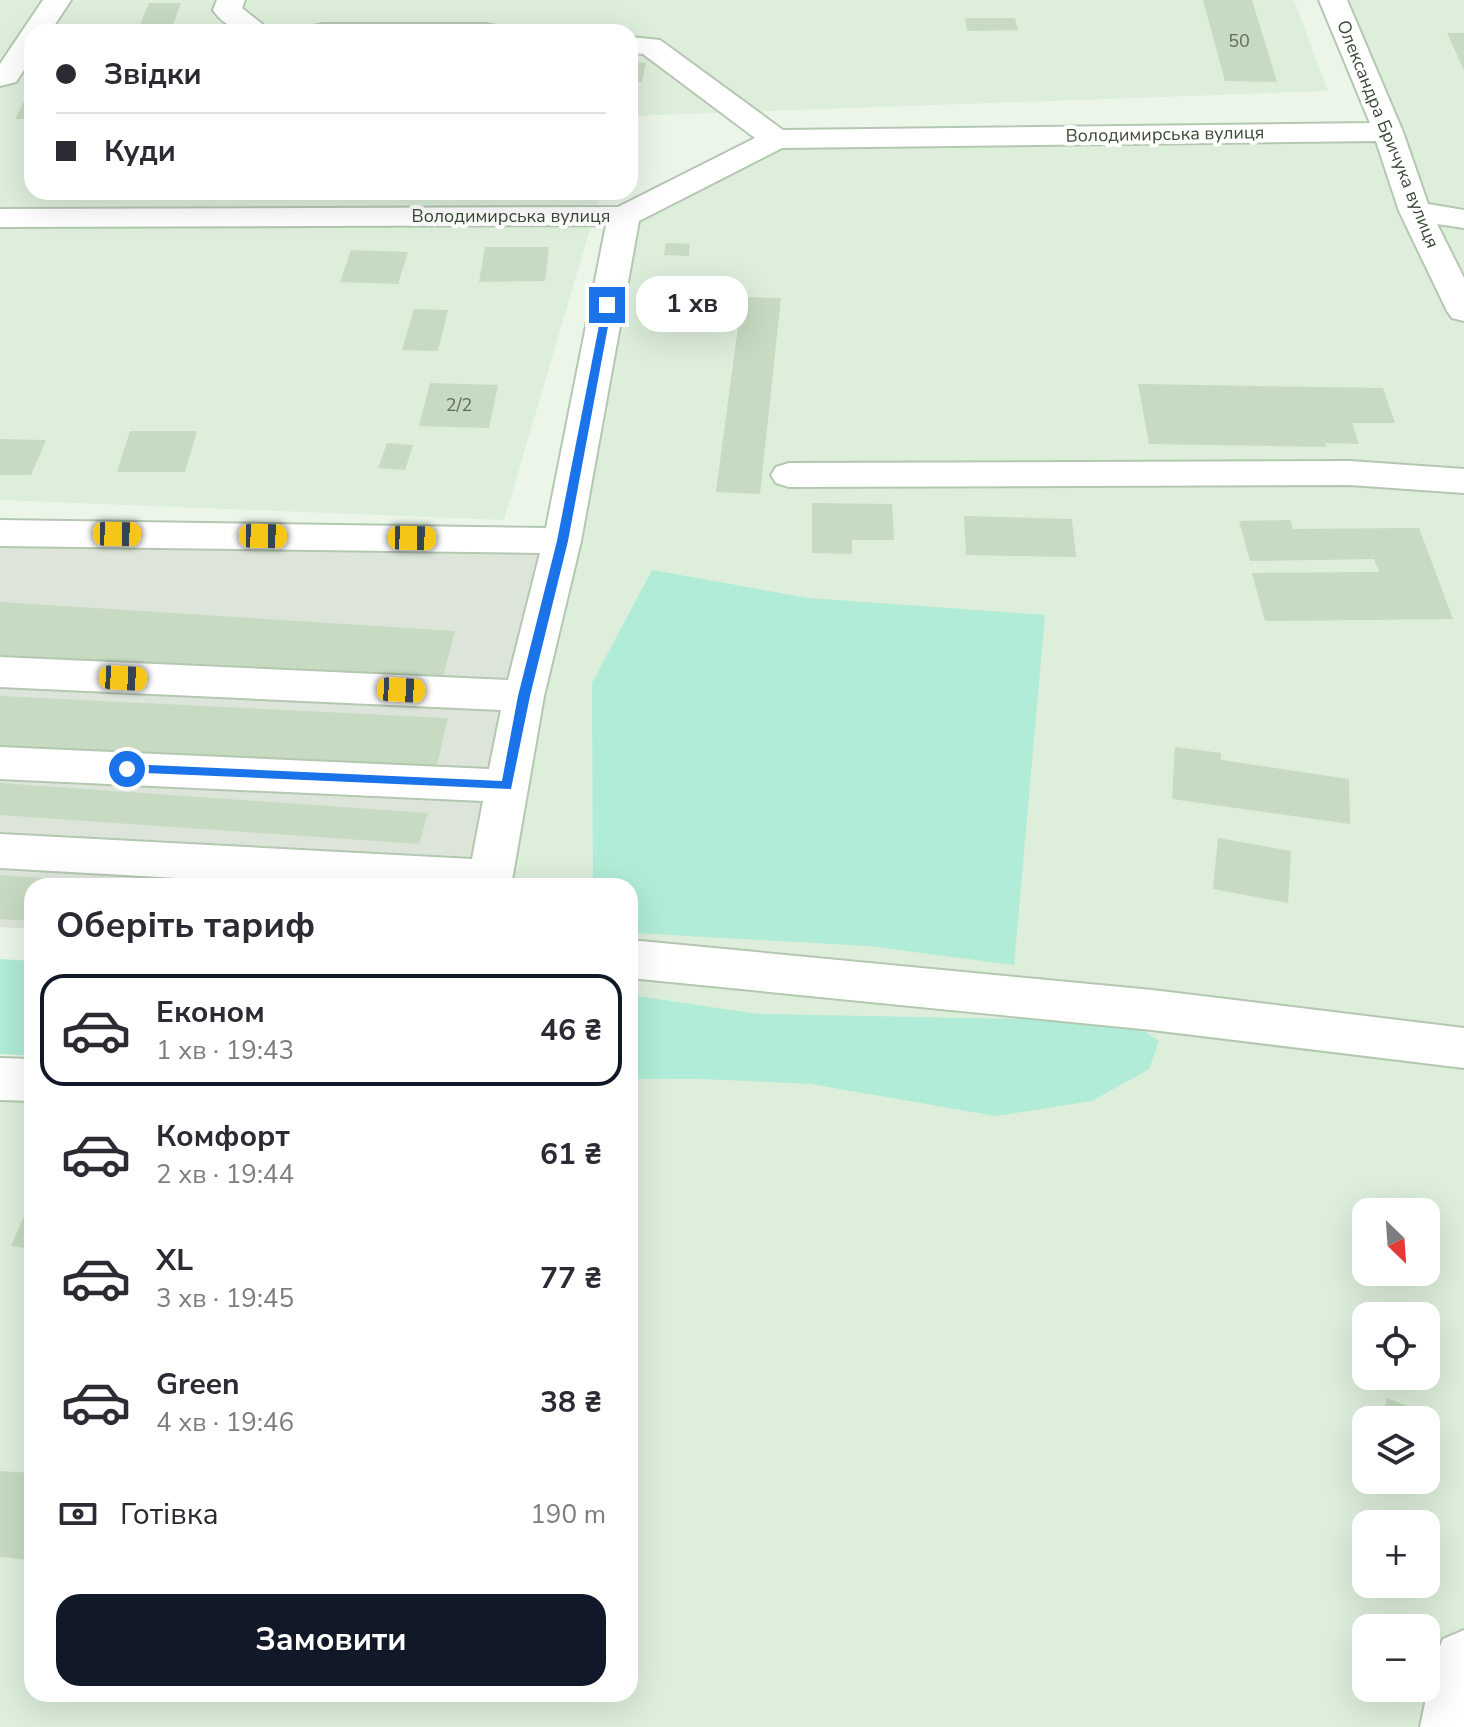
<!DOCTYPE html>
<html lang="uk">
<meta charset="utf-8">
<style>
:root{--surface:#fff;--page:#f7f7f7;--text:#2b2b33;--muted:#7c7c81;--line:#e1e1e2;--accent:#111827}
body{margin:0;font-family:"Nunito Sans",sans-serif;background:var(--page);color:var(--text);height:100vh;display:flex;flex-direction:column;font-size:30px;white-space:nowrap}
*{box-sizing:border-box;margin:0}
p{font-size:26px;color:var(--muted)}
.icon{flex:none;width:44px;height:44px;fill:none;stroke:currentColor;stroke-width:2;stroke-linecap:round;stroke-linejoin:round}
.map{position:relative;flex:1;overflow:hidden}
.details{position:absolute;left:24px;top:878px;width:614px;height:824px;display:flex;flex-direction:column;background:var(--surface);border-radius:24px;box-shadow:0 8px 32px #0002}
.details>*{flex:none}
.banner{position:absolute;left:24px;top:24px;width:614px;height:176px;border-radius:24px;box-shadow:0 8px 32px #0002;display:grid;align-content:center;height:176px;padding:0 32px;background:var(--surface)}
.needle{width:52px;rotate:155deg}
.tools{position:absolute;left:1352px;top:1198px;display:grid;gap:16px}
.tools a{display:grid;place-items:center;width:88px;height:88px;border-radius:16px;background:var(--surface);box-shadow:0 8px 32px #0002;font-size:40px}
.end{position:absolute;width:36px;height:36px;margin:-18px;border:10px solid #1a73e8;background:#fff;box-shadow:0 0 0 4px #fff}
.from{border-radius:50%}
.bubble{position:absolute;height:56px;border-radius:24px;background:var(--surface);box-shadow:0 8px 32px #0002;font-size:26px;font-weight:700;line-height:56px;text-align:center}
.car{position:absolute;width:24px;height:48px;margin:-24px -12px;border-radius:10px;box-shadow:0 0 6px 2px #0007;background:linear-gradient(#f5c518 24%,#345 0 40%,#f5c518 0 76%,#345 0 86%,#f5c518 0)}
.banner b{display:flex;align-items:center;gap:28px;height:76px;font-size:30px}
.banner b+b{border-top:2px solid var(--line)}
.banner i{width:20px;height:20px;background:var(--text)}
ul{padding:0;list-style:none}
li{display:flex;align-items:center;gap:24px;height:112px;margin:0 16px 12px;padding:0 16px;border:4px solid transparent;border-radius:24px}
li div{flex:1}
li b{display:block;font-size:30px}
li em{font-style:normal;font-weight:700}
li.on{border-color:var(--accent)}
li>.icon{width:72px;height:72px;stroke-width:1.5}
h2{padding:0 32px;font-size:36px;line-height:96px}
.pay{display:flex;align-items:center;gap:20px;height:88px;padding:0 32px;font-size:30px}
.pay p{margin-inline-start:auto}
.button{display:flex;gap:16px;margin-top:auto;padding:16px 32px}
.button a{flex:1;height:92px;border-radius:24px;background:var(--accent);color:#fff;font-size:32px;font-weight:700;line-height:92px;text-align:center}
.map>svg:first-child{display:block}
.residential{fill:#ddeedb;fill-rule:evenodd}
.industrial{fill:#dde5db}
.green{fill:#b0ecd7}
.building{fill:#c6dbc1}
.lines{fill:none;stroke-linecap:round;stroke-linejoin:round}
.minor-casing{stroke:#b4c8b1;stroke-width:4}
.minor{fill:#fff;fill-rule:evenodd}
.route{fill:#1a73e8}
.labels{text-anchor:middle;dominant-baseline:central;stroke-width:8;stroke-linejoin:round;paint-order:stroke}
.number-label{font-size:18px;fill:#5d6e5a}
.far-street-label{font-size:18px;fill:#3a4a37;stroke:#fff}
</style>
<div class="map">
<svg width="1464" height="1727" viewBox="0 0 1464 1727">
<rect width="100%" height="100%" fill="#ebf6e9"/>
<g class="residential">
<polygon points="0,0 1294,0 1328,91 630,116 630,32 32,32 32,192 601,192 504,520 0,500"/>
<path d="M1333,0H1464V1727H0V1079L32,1080V1694H630V886H489L624,216L776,139L1387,132ZM1366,1212H1426V1272H1366ZM1366,1316H1426V1376H1366ZM1366,1420H1426V1480H1366ZM1366,1524H1426V1584H1366ZM1366,1628H1426V1688H1366Z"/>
</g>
<polygon class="industrial" points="0,528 562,541 489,886 32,886 32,929 0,927"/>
<g class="green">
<polygon points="652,570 808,598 1045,615 1014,965 868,946 635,933 630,929 630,886 593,886 592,683"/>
<polygon points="0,959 32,961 32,1056 0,1054"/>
<polygon points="630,995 758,1014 1129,1021 1159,1041 1149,1069 1092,1101 996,1116 811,1084 702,1079 630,1079"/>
</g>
<g class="building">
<polygon points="1203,0 1252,0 1277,82 1225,81"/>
<polygon points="149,3 181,3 170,32 137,32"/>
<polygon points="965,18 1015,18 1018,30 967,31"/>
<polygon points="1447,33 1464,33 1464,70"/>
<polygon points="630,62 646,63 642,82 630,81"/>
<polygon points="25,99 32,99 32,119 15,119"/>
<polygon points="666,243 690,244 689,256 664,255"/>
<polygon points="485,247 549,247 545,281 479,282"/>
<polygon points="351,250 408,252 398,284 340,282"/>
<polygon points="682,279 685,301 647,303 645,281"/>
<polygon points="742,297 781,298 760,494 716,492"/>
<polygon points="414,309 448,310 438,351 402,350"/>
<polygon points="430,383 498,385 489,428 419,426"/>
<polygon points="1138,384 1383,388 1395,423 1352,423 1359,444 1325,443 1327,447 1149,444"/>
<polygon points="130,431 197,431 185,472 117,472"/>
<polygon points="0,439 46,440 31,475 0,475"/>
<polygon points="387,443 413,445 405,470 378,468"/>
<polygon points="812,503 892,504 894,540 852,540 852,554 812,553"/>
<polygon points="964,516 1072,519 1076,557 966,555"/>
<polygon points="1290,520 1293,529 1419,528 1453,619 1265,621 1252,573 1379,572 1374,559 1250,561 1239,521"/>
<polygon points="0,602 455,631 441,684 0,655"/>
<polygon points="0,696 448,718 435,774 0,752"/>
<polygon points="1175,747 1221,753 1221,760 1349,779 1350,824 1172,799"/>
<polygon points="0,783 428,813 419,844 0,815"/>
<polygon points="1218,838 1291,851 1288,903 1213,889"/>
<polygon points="0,875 127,884 127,886 32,886 32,921 0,919"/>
<polygon points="32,1198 32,1249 11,1246"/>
<polygon points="1387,1398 1425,1413 1423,1420 1382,1420"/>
<polygon points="0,1471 32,1473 32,1550 29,1560 0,1557"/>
</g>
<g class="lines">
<defs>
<g id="minor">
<polygon points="43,0 71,0 50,32 32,32 32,58 16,82 0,86 0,64"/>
<path d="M217,0H245L242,8L272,32C248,32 228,32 213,10Z"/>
<polygon points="1319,0 1347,0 1403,132 1428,204 1464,210 1464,228 1437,224 1464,278 1464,321 1452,318 1447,311 1399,211 1376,141 782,148 639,221 581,541 544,696 511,886 320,886 0,868 0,834 472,859 483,801 0,779 0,747 489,769 501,710 0,687 0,657 508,680 540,553 0,546 0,520 546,528 606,225 0,227 0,209 618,207 755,138 643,54 630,53 630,37 660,40 783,130 1370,123"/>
<polygon points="323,24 486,24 496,26 500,32 309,32 313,26"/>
<polygon points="1350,461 1464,469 1464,493 1350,485 789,487 776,483 771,475 776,467 789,463"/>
<polygon points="630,940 1152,990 1464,1028 1464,1068 1152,1030 630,978"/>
<polygon points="0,1058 32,1059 32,1101 0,1100"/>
<polygon points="1464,1630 1464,1727 1420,1727 1434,1660 1443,1639"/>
</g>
</defs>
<use href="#minor" class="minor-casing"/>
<use href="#minor" class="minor"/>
</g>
<polygon class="route" points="607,302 612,305 568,541 530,696 511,789 122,772 121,769 127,764 502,781 518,696 557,541 603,305"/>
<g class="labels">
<g class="number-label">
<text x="1239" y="41">50</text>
<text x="459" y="405">2/2</text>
</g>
<g class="far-street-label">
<text transform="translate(1165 134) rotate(-1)">Володимирська вулиця</text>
<text transform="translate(1388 134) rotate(68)">Олександра Бричука вулиця</text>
<text x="511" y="216">Володимирська вулиця</text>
</g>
</g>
</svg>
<div class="tools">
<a><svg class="needle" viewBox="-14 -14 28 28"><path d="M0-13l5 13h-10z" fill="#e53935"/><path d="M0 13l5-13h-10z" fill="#7c7c81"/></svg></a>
<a><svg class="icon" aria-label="locate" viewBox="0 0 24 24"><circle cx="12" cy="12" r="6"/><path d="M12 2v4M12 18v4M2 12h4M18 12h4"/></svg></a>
<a><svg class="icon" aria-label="layers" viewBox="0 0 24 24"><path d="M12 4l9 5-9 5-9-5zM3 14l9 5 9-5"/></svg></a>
<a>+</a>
<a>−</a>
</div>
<i class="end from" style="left:127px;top:769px"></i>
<i class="end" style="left:607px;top:305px"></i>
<div class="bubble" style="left:636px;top:276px;width:112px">1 хв</div>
<i class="car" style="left:117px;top:534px;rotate:91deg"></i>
<i class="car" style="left:263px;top:536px;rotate:91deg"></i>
<i class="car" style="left:412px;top:538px;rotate:91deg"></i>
<i class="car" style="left:123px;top:678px;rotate:93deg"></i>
<i class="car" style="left:401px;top:690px;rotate:93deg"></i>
<div class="banner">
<b><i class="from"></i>Звідки</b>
<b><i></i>Куди</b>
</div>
<section class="details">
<h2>Оберіть тариф</h2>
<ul>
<li class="on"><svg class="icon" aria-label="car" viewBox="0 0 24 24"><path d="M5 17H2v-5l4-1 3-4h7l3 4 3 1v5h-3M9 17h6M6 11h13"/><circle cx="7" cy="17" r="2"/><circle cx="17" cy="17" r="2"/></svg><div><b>Економ</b><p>1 хв · 19:43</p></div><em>46 ₴</em></li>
<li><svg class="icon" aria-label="car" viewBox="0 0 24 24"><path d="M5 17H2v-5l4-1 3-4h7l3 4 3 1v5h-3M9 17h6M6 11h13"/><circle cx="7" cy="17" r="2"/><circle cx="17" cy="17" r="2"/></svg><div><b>Комфорт</b><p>2 хв · 19:44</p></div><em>61 ₴</em></li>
<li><svg class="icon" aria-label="car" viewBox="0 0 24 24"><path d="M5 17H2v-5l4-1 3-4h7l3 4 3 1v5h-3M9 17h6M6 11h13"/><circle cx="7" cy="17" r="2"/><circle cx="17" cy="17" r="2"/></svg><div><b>XL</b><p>3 хв · 19:45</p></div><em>77 ₴</em></li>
<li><svg class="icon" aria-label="car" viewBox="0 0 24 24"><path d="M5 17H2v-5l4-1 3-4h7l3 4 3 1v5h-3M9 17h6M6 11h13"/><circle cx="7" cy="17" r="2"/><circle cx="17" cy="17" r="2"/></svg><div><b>Green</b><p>4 хв · 19:46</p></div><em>38 ₴</em></li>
</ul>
<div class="pay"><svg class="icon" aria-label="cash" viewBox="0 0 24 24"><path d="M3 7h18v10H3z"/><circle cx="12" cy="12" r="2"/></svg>Готівка<p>190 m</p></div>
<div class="button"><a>Замовити</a></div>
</section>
</div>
